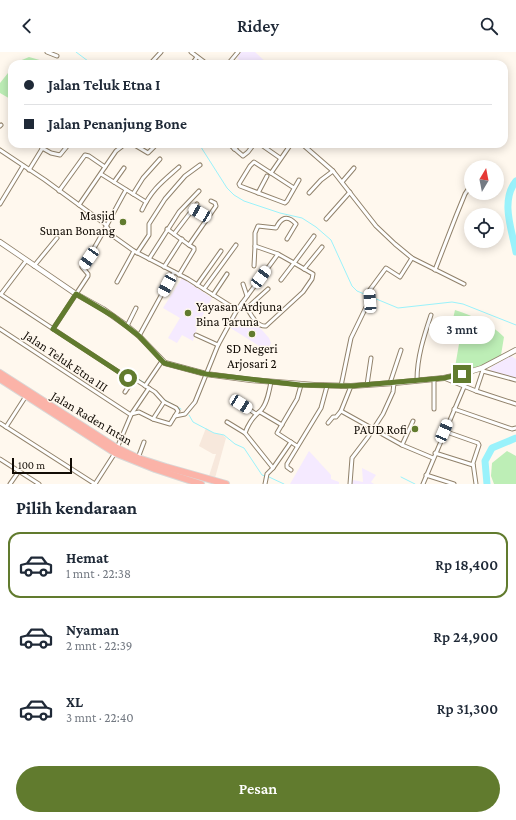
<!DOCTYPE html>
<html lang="id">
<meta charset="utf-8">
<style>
:root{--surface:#fff;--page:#f2f2f3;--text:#1f2937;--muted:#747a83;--line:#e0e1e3;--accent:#617b2e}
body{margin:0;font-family:"Crimson Pro",serif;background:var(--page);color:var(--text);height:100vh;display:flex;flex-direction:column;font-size:15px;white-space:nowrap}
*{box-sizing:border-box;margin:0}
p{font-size:13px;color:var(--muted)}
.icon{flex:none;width:22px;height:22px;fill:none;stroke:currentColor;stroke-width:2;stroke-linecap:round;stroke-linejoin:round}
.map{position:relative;height:432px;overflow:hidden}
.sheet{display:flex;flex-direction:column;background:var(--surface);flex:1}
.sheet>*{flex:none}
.guide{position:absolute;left:8px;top:8px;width:500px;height:88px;border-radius:12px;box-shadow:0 2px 10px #0003;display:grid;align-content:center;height:88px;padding:0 16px;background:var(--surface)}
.needle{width:26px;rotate:10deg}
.fabs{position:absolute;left:464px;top:108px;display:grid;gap:8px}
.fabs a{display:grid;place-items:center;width:40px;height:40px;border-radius:50%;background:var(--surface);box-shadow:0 2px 10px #0003;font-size:20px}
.scale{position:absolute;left:12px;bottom:10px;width:60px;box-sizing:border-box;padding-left:4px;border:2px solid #110b04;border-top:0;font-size:11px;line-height:14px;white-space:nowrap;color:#110b04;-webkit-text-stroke:3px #fff8ee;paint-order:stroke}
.end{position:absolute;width:18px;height:18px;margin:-9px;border:5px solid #617b2e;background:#fff;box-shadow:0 0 0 2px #fff}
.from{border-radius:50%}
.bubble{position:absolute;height:28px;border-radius:14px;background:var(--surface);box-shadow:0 2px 10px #0003;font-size:13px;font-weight:600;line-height:28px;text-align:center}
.car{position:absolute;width:12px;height:24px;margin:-12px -6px;border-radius:5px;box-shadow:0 0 3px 1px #0007;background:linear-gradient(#fff 24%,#345 0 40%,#fff 0 76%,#345 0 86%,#fff 0)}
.guide b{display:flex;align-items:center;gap:14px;height:38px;font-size:15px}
.guide b+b{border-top:1px solid var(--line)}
.guide i{width:10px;height:10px;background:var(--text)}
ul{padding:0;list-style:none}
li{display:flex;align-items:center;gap:12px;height:66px;margin:0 8px 6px;padding:0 8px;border:2px solid transparent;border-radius:12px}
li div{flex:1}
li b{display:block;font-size:15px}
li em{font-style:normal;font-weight:600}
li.current{border-color:var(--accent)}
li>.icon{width:36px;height:36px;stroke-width:1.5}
h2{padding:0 16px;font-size:18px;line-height:48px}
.primary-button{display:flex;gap:8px;margin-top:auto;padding:8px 16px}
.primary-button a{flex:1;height:46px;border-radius:24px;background:var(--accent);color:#fff;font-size:16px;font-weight:600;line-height:46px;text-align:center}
header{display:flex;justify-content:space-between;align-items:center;height:52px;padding:0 16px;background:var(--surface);font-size:18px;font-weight:600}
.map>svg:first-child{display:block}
.industrial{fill:#f7e8dc}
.education{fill:#f5eaff}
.green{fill:#bdeeb6}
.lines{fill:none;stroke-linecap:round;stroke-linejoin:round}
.stream{stroke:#9af2fb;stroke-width:1}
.river{stroke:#9af2fb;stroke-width:7}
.street-casing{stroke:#91826b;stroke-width:5}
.secondary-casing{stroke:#91826b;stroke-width:6}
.highway-casing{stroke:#d9d8d7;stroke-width:8}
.street{stroke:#fff;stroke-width:3}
.secondary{stroke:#fff;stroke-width:4.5}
.highway{stroke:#fbb3a8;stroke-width:6}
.route{stroke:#617b2e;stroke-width:5}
.poi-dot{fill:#617b2e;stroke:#fff8ee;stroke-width:1.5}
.labels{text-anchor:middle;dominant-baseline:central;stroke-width:3;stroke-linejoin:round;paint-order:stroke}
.poi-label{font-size:13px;fill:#110b04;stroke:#fff8ee;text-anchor:end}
.street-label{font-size:13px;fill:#110b04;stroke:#fff8ee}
</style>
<header><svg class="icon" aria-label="back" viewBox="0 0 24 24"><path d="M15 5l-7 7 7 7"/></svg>Ridey<svg class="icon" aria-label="search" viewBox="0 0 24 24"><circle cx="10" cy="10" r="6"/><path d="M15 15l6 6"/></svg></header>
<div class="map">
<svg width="516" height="432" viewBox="0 0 516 432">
<rect width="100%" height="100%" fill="#fff8ee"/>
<polygon class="industrial" points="206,376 214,381 223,383 226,386 215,426 209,424 216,402 213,402 199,394"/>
<g class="education">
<polygon points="241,0 255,0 268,12 244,12 237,6"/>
<polygon points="182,226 212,246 198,272 193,289 182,283 177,291 168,286 180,266 163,256"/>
<polygon points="235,265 246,271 250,266 262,278 269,286 271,291 267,299 229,275"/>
<polygon points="511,304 516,307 516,326 490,319 491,315"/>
<polygon points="309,399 331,423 331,427 339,430 339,432 290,432"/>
<polygon points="362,416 376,423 371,430 374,432 351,432 353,428 363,430"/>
</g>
<g class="green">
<polygon points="29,5 54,12 15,12 17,10"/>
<polygon points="12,16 12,48 0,41 0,31"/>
<path d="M455,258C473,264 490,271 504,285L501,303L484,313L454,321L459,292L448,289Z"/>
<polygon points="507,399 516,404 516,432 494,432 491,424 492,411"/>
</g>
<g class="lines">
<g class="stream">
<polyline points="76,0 92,12"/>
<polyline points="199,92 227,136 234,143 244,149 280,161 302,166 316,175 331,188 352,234 357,239 398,256 452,250 463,252 516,273"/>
<polyline points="137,322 138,324 138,327 145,331"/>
<polyline points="156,339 165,348 181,357"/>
<polyline points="189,363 193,370 214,381 224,383 235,392 244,396 262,423 265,424"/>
<polyline points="269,425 284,432"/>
<polyline points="401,425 415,432"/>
</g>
<g class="river">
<path d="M516,129C500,149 512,178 516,200"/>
<polyline points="487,432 485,409 492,396 516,386"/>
</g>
<defs>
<g id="street">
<polyline points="47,0 57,4"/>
<polyline points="191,0 207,12"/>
<polyline points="150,12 161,0"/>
<polyline points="192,12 197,5"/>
<polyline points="228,12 238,0"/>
<polyline points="0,74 1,73"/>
<polyline points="133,92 148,101 155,94"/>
<polyline points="229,92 243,104 248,100 254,92"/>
<polyline points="260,92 280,106"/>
<polyline points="302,92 333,119 376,174 395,192 412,206 464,232"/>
<polyline points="42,96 51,101 60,103 69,92"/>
<polyline points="234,97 240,92"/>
<polyline points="0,98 45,128 105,172 113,184 134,199 188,227 237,258"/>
<polyline points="29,118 45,92"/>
<polyline points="271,121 291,92"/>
<polyline points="101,122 146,150"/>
<polyline points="114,130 124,116"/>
<polyline points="342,130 354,116"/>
<polyline points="294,136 254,110 250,114 239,132 240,134 285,151 287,149 299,128"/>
<polyline points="59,139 85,103 89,104 105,115"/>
<polyline points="258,141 267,124"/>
<polyline points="309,141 321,128 333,119"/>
<polyline points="133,142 143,126 160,107"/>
<polyline points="0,152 23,114"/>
<polyline points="79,153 116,99 125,92"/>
<polyline points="193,157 197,152"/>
<path d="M142,158C152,137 162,130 179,115"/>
<polyline points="326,167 350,140"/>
<polyline points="167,177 189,193"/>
<polyline points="174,182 193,157 207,166"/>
<path d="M255,194V181L258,174L276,176C281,166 287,162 296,172L287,187"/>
<polyline points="137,201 149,183 149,172 165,147 185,124 200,113"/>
<polyline points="149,207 179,160 199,139"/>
<polyline points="34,214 57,186"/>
<polyline points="254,214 255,194 278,202"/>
<polyline points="164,215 182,187"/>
<polyline points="304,217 322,195"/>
<polyline points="435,218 456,164 465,142 471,133"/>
<polyline points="179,223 194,198 194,196 189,193 216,154 215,151 211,149"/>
<polyline points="117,230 134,199"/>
<polyline points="243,232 247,244"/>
<polyline points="197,233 221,199"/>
<polyline points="204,237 236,193"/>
<polyline points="0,242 128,326"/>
<polyline points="1,242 26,209"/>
<polyline points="213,243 227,222"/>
<polyline points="242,251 247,256 268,237"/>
<path d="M247,256C251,263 257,275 266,274L303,240L312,227L313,222L294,211L281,228"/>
<polyline points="127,274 136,256"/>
<polyline points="0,277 131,363 117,396"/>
<path d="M53,277L88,224V222L82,215C99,191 111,164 126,138"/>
<polyline points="196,283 218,293"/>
<polyline points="139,284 174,220"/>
<polyline points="483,319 516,328"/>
<polyline points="444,326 476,339 516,352"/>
<polyline points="434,327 434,357"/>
<path d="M417,328C417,305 424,284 431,263"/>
<path d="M271,330C269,339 267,354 259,360C253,365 248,373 245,381L273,416"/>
<polyline points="390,331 401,298"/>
<polyline points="367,333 371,306"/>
<polyline points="145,334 162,309"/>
<polyline points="341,334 351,286 369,249 369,239 386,216 400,225 412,206"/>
<polyline points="476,339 483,318"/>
<polyline points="125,340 133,328 136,328 155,340 164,350 176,356 178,359 170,372 153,367 139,360 131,362"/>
<polyline points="241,352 256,362"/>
<polyline points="454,357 512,377 516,376"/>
<polyline points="341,359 402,393 433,406"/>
<polyline points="260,360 282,373"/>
<polyline points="132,361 149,336"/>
<polyline points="175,364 185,362 195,350 218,293 237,258 278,202 294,211 314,184"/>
<polyline points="153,367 164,350"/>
<polyline points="227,370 245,381"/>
<polyline points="0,371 95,432"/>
<polyline points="328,371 333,365 336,365 341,359 351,334"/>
<polyline points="6,375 26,344"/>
<polyline points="444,379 478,391 479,393 473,411 476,432"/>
<polyline points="402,393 413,369"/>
<polyline points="297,394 277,381 297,347 301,333"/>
<polyline points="435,401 473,413"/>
<polyline points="138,406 144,390"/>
<polyline points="0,407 39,432"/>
<polyline points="291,418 287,415 287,412 321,356 327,334"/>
<polyline points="426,423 454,432"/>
<polyline points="10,432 19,419"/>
<polyline points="95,432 115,401"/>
<polyline points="265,432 267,422 273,416 291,390"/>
<polyline points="350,432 352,406 368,385 383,362 393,340 394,331"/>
<polyline points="423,432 464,335"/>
</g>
<polyline id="secondary" points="0,190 76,242 103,257 127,274 139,284 165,311 206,322 251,328 314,333 351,334 394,331 444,326 462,322 482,316 516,298"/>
<g id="highway">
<polyline points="0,321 117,396 138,406 166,415 226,432"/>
<polyline points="0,327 115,401 155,417 201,432"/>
</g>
</defs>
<use href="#street" class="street-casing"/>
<use href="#secondary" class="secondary-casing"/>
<use href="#highway" class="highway-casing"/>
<use href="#street" class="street"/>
<use href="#secondary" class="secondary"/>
<use href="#highway" class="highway"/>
</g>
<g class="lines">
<polyline class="route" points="128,326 53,277 76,242 113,264 139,284 164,311 206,322 300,333 351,334 444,326 462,322"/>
</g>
<g class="poi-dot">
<circle cx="123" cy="170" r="4"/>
<circle cx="188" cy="261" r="4"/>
<circle cx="252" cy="282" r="4"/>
<circle cx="415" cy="377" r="4"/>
</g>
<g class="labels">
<g class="poi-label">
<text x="115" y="163">Masjid<tspan x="115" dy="15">Sunan Bonang</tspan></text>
<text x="196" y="254" text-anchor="start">Yayasan Ardjuna<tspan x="196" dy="15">Bina Taruna</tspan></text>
<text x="252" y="296" text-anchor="middle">SD Negeri<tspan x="252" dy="15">Arjosari 2</tspan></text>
<text x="407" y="377">PAUD Rofi</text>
</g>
<g class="street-label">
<text transform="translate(66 309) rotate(34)">Jalan Teluk Etna III</text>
<text transform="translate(92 366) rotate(31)">Jalan Raden Intan</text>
</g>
</g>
</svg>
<div class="fabs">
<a><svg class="needle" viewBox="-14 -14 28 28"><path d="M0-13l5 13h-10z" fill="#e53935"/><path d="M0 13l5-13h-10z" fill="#747a83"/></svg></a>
<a><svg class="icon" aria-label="locate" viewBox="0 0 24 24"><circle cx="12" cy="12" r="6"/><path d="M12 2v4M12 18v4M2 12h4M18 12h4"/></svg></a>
</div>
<div class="scale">100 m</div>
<i class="end from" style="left:128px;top:326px"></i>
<i class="end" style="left:462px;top:322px"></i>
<div class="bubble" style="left:429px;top:264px;width:66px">3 mnt</div>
<i class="car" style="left:200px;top:161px;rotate:300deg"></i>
<i class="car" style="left:89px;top:206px;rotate:215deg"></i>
<i class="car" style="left:261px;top:225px;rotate:37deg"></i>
<i class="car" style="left:167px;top:233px;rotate:208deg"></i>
<i class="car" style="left:370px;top:249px;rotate:356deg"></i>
<i class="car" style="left:241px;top:352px;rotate:122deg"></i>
<i class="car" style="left:444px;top:379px;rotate:23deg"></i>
<div class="guide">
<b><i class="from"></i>Jalan Teluk Etna I</b>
<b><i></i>Jalan Penanjung Bone</b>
</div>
</div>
<section class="sheet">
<h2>Pilih kendaraan</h2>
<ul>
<li class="current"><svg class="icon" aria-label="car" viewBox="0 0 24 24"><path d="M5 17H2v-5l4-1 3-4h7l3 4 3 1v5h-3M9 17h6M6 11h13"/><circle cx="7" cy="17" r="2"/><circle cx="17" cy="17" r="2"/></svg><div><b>Hemat</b><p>1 mnt · 22:38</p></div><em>Rp 18,400</em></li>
<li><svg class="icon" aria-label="car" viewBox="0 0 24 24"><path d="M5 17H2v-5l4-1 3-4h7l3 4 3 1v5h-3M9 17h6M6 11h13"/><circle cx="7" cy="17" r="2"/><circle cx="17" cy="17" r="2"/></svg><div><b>Nyaman</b><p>2 mnt · 22:39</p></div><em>Rp 24,900</em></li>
<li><svg class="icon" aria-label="car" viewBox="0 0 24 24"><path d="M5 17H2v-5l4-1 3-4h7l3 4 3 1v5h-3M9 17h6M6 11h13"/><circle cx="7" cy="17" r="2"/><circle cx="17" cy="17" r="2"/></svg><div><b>XL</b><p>3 mnt · 22:40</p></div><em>Rp 31,300</em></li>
</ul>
<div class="primary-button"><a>Pesan</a></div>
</section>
